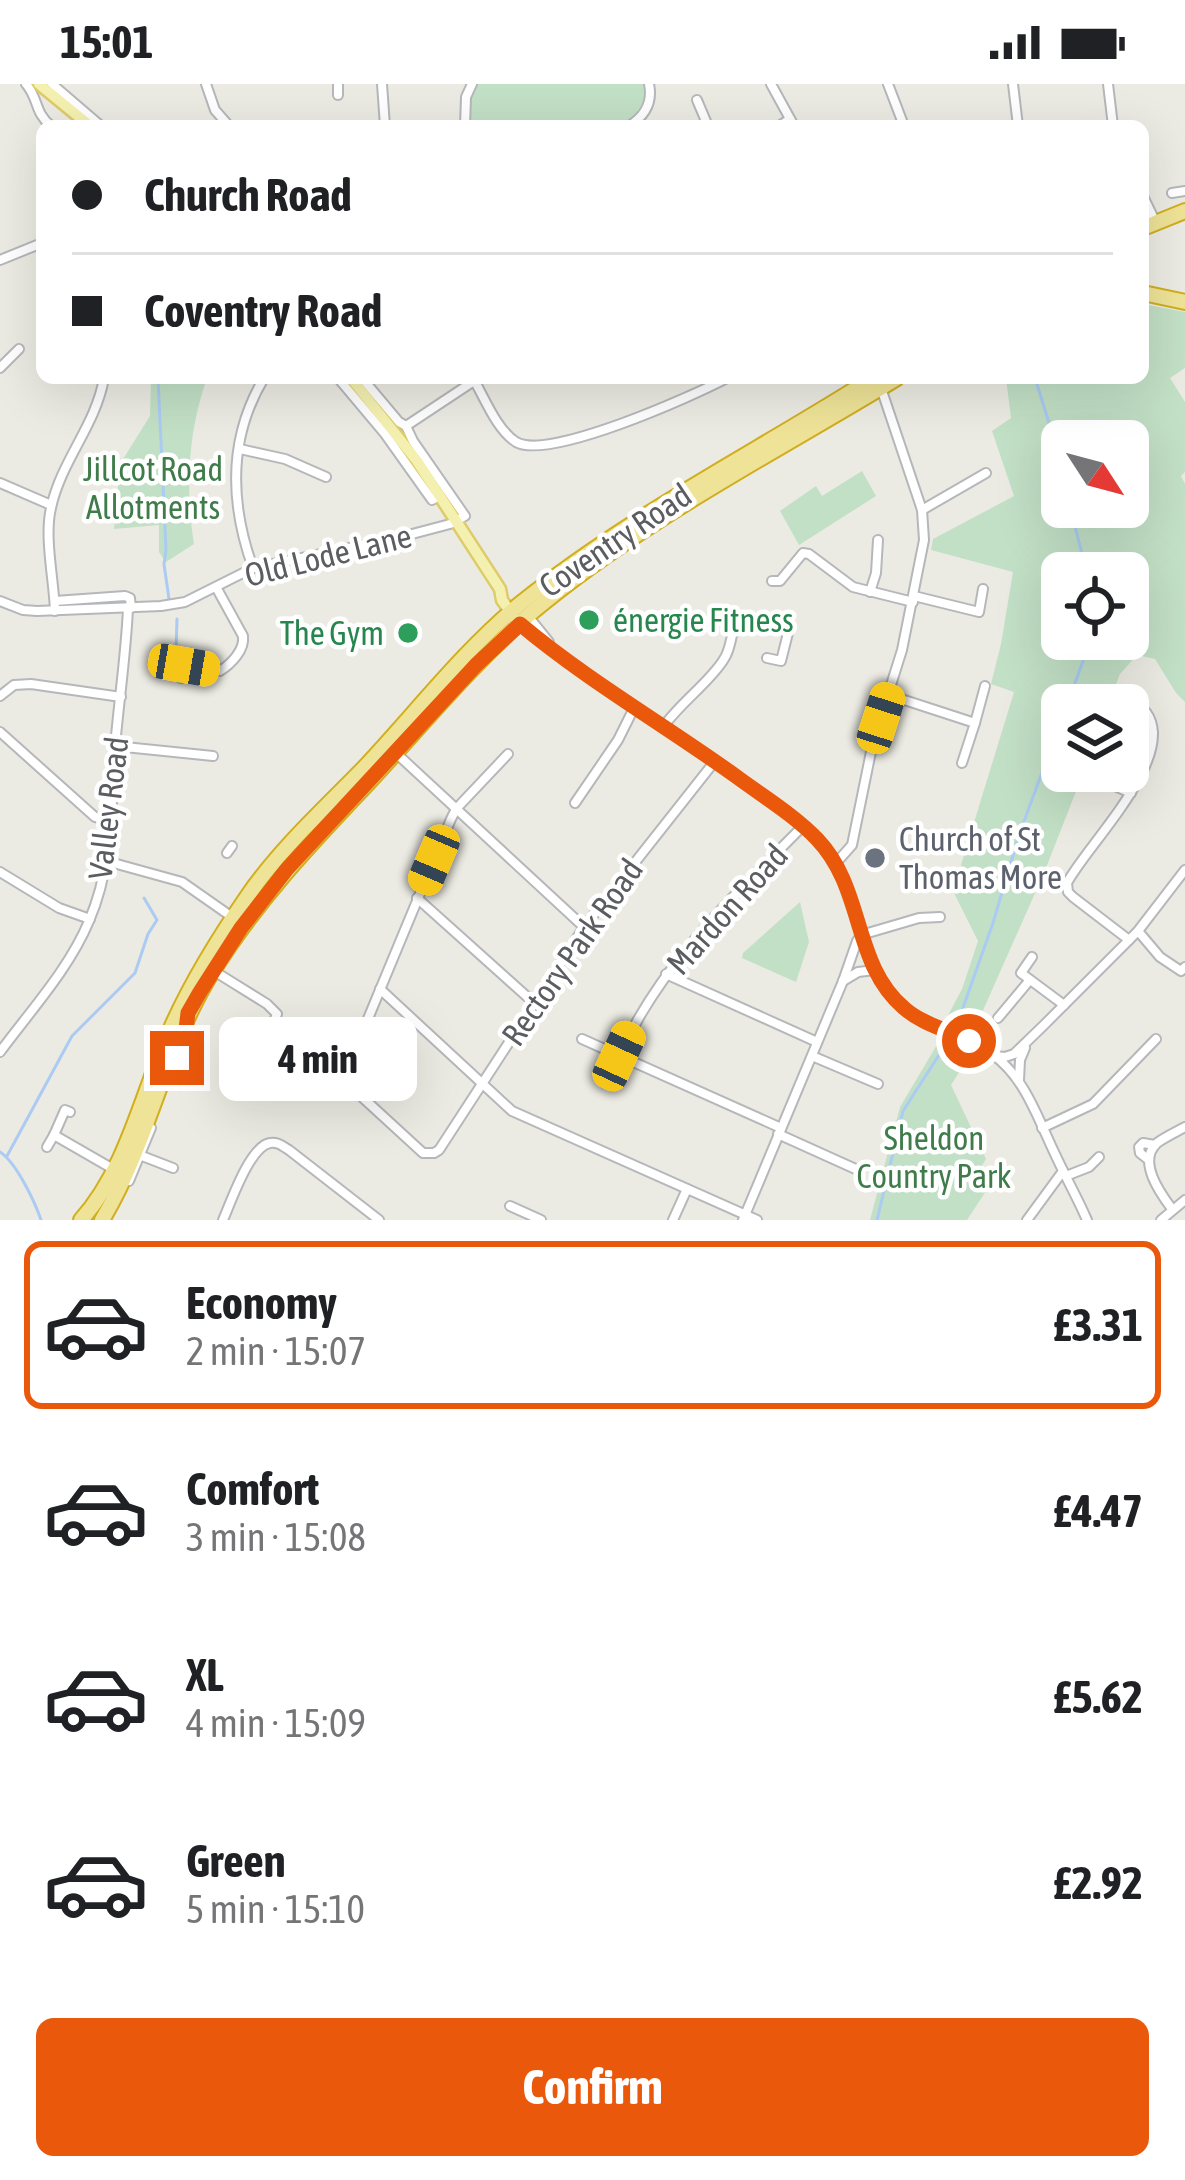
<!DOCTYPE html>
<meta charset="utf-8">
<style>
:root{--surface:#fff;--page:#f2f2f2;--text:#202124;--muted:#757577;--line:#e0e0e0;--accent:#ea580c}
body{margin:0;font-family:"Asap Condensed",sans-serif;background:var(--page);color:var(--text);height:100vh;display:flex;flex-direction:column;font-size:45px;white-space:nowrap}
*{box-sizing:border-box;margin:0}
p{font-size:39px;color:var(--muted)}
.icon{flex:none;width:66px;height:66px;fill:none;stroke:currentColor;stroke-width:2;stroke-linecap:round;stroke-linejoin:round}
.map{position:relative;height:1136px;overflow:hidden}
.details{display:flex;flex-direction:column;background:var(--surface);flex:1}
.details>*{flex:none}
.guide{position:absolute;left:36px;top:36px;width:1113px;height:264px;border-radius:18px;box-shadow:0 12px 48px #0002;display:grid;align-content:center;height:264px;padding:0 36px;background:var(--surface)}
.needle{width:78px;rotate:126deg}
.fabs{position:absolute;left:1041px;top:336px;display:grid;gap:24px}
.fabs a{display:grid;place-items:center;width:108px;height:108px;border-radius:18px;background:var(--surface);box-shadow:0 12px 48px #0002;font-size:60px}
.end{position:absolute;width:54px;height:54px;margin:-27px;border:15px solid #ea580c;background:#fff;box-shadow:0 0 0 6px #fff}
.from{border-radius:50%}
.bubble{position:absolute;height:84px;border-radius:18px;background:var(--surface);box-shadow:0 12px 48px #0002;font-size:39px;font-weight:700;line-height:84px;text-align:center}
.car{position:absolute;width:36px;height:72px;margin:-36px -18px;border-radius:15px;box-shadow:0 0 9px 3px #0007;background:linear-gradient(#f5c518 24%,#345 0 40%,#f5c518 0 76%,#345 0 86%,#f5c518 0)}
.guide b{display:flex;align-items:center;gap:42px;height:114px;font-size:45px}
.guide b+b{border-top:3px solid var(--line)}
.guide i{width:30px;height:30px;background:var(--text)}
ul{padding:21px 0 0;list-style:none}
li{display:flex;align-items:center;gap:36px;height:168px;margin:0 24px 18px;padding:0 12px;border:6px solid transparent;border-radius:18px}
li div{flex:1}
li b{display:block;font-size:45px}
li em{font-style:normal;font-weight:700}
li.on{border-color:var(--accent)}
li>.icon{width:108px;height:108px;stroke-width:1.5}
.button{display:flex;gap:24px;margin-top:auto;padding:24px 36px}
.button a{flex:1;height:138px;border-radius:18px;background:var(--accent);color:#fff;font-size:48px;font-weight:700;line-height:138px;text-align:center}
.status{display:flex;justify-content:space-between;align-items:center;height:84px;padding:0 60px;background:var(--surface);direction:ltr}
.status svg{height:33px;fill:currentColor}
.map>svg:first-child{display:block}
.green{fill:#c2e0c6;fill-rule:evenodd}
.lines{fill:none;stroke-linecap:round;stroke-linejoin:round}
.stream{stroke:#abcbf3;stroke-width:3}
.minor-casing{stroke:#b5b7bb;stroke-width:12}
.major-casing{stroke:#decb69;stroke-width:15}
.highway-casing{stroke:#d1ae1e;stroke-width:18}
.minor{stroke:#fff;stroke-width:8}
.major{stroke:#f4f1b0;stroke-width:10}
.highway{stroke:#eee397;stroke-width:14}
.route{stroke:#ea580c;stroke-width:15}
.leisure-dot{fill:#2e9e5b;stroke:#fff;stroke-width:4.5}
.worship-dot{fill:#6b7280;stroke:#fff;stroke-width:4.5}
.labels{text-anchor:middle;dominant-baseline:central;stroke-width:9;stroke-linejoin:round;paint-order:stroke}
.park-label{font-size:33px;fill:#3f7c49;stroke:#fff}
.street-label{font-size:33px;fill:#5b5d61;stroke:#fff}
.leisure-label{font-size:33px;fill:#27864d;stroke:#fff;text-anchor:start}
.worship-label{font-size:33px;fill:#5b616d;stroke:#fff;text-anchor:start}
</style>
<div class="status"><b>15:01</b><svg viewBox="0 0 49 12"><path d="M0 12V9h3v3zM5 12V6h3v6zM10 12V3h3v9zM15 12V0h3v12zM26 1h20v11H26zM47 4h2v5h-2z"/></svg></div>
<div class="map">
<svg width="1185" height="1136" viewBox="0 0 1185 1136">
<rect width="100%" height="100%" fill="#ecebe3"/>
<g class="green">
<path d="M475,0H646C647,20 641,35 621,42H469L468,16Z"/>
<path d="M1143,220L1185,228V284L1170,294L1185,318V388L1181,392L1185,400V618L1176,609L1155,575L1137,571L1120,590L1108,621H1062V687H1084L1044,789L973,949L945,937L962,905L978,857L953,807L1014,608L991,600L1001,560L1013,488L931,466L933,455L1014,412L992,347L1011,334L1006,294H1143ZM1062,357H1128V423H1062ZM1062,489H1128V555H1062Z"/>
<path d="M151,294H207C188,348 185,404 194,460L166,478L159,468V441L114,445L120,380L150,332Z"/>
<polygon points="862,387 876,412 799,461 780,427 816,402 822,412"/>
<polygon points="800,818 809,858 796,898 742,874 743,869"/>
<polygon points="941,954 974,965 951,1001 986,1075 973,1096 986,1107 967,1136 870,1136 900,1023"/>
</g>
<g class="lines">
<g class="stream">
<polyline points="158,294 166,466 164,480 169,515"/>
<polyline points="1035,294 1050,342 1062,394"/>
<polyline points="1070,423 1087,489"/>
<polyline points="176,567 177,535"/>
<polyline points="1067,621 1091,555"/>
<polyline points="959,935 993,839 1019,751 1062,634"/>
<path d="M0,1068C16,1078 35,1118 41,1136"/>
<polyline points="7,1072 72,952 135,889 148,850 157,836 144,814"/>
<polyline points="877,1136 903,1027 948,957"/>
</g>
<defs>
<g id="minor">
<path d="M26,0C39,15 34,28 51,42"/>
<polyline points="52,0 101,42"/>
<polyline points="206,0 215,26 229,42"/>
<polyline points="382,0 385,42"/>
<polyline points="771,0 794,42"/>
<polyline points="888,0 904,42"/>
<polyline points="1013,0 1018,42"/>
<polyline points="1108,0 1113,42"/>
<polyline points="338,11 338,0"/>
<polyline points="697,16 708,42"/>
<polyline points="465,42 466,13 472,0"/>
<path d="M629,42C645,32 653,19 649,0"/>
<polyline points="779,42 790,35"/>
<polyline points="1172,109 1185,107"/>
<polyline points="1143,112 1155,137"/>
<polyline points="0,176 42,159"/>
<polyline points="0,284 19,265"/>
<polyline points="338,294 385,350 432,416 440,411"/>
<polyline points="362,294 399,338 406,342"/>
<path d="M474,296C485,315 497,346 516,358C548,377 693,312 727,294"/>
<polyline points="406,342 477,295"/>
<polyline points="240,365 285,375 326,393"/>
<polyline points="0,399 51,421"/>
<polyline points="922,426 986,389"/>
<path d="M253,484C230,420 228,354 264,294"/>
<polyline points="772,497 780,497 803,469 809,470 853,503 913,518"/>
<polyline points="870,508 876,489 878,456"/>
<polyline points="914,512 979,528 983,505"/>
<polyline points="0,517 23,526 37,527 161,522 185,518 253,484 397,454 450,440 465,432 413,357 406,342"/>
<polyline points="55,517 125,512 130,514 131,524"/>
<path d="M55,527C54,496 44,453 51,424C61,377 96,341 104,294"/>
<polyline points="528,532 549,558"/>
<path d="M520,540C588,596 665,641 737,693C764,712 793,731 817,755C862,802 852,871 896,917C921,944 962,950 992,970C1025,993 1038,1035 1055,1070C1065,1092 1077,1113 1087,1136"/>
<path d="M181,594L184,581L220,587C231,580 245,566 243,552L216,503"/>
<polyline points="889,611 975,639 962,679"/>
<polyline points="0,612 14,601 31,600 121,613"/>
<polyline points="975,639 985,602"/>
<path d="M664,642C680,619 711,597 724,575C734,560 728,544 744,532L785,541L788,549L781,577L767,574"/>
<polyline points="0,648 95,733 112,738"/>
<polyline points="115,662 213,672"/>
<polyline points="397,670 584,843"/>
<polyline points="508,670 456,725 451,735 350,978 347,992 350,1002 423,1069 434,1069 439,1066 584,843 715,677"/>
<polyline points="1087,690 1131,709"/>
<polyline points="575,719 618,656 634,624"/>
<polyline points="227,769 232,762"/>
<polyline points="106,777 182,798 232,833"/>
<polyline points="836,779 852,761 873,658 902,566 924,456 922,426 881,304"/>
<polyline points="0,788 59,824 90,835"/>
<polyline points="417,814 533,918"/>
<polyline points="1138,847 1160,873 1181,887 1185,883"/>
<path d="M1129,856L1073,813L1068,808L1067,799C1086,762 1179,672 1146,628L1136,627L1134,639L1153,648"/>
<polyline points="1032,873 1021,889 1064,921"/>
<polyline points="214,887 267,920 277,930 268,952"/>
<polyline points="666,890 817,958"/>
<polyline points="843,897 858,888 875,886"/>
<polyline points="380,905 512,1027 757,1136"/>
<polyline points="998,934 1029,897"/>
<polyline points="582,955 781,1044"/>
<path d="M0,968C31,926 69,885 89,837C113,782 111,722 115,663C119,616 126,570 128,524"/>
<path d="M619,972C662,878 731,815 803,742"/>
<polyline points="812,972 878,1000"/>
<polyline points="995,972 1005,973 1014,970 1044,941 1138,847 1185,786"/>
<polyline points="1019,996 1020,976 1025,964"/>
<polyline points="70,1028 65,1026 54,1051 113,1085"/>
<polyline points="1042,1044 1093,1020 1156,955"/>
<polyline points="778,1050 860,1087"/>
<polyline points="47,1063 54,1051"/>
<polyline points="142,1072 173,1084"/>
<polyline points="1149,1076 1140,1069 1139,1063 1143,1059 1155,1061"/>
<polyline points="1066,1092 1089,1083 1099,1073"/>
<polyline points="129,1097 151,1044"/>
<polyline points="510,1122 541,1136"/>
<path d="M1172,1125C1160,1109 1137,1077 1157,1059C1165,1053 1176,1048 1185,1043"/>
<path d="M223,1136C231,1118 250,1062 270,1059C279,1058 282,1062 289,1066L379,1136"/>
<polyline points="673,1136 687,1105"/>
<polyline points="743,1136 843,897 857,857 861,851 919,834 940,833"/>
<polyline points="1027,1136 1063,1087"/>
<polyline points="1161,1136 1185,1116"/>
</g>
<g id="major">
<polyline points="39,0 90,42"/>
<polyline points="351,294 417,377 500,505 502,516 514,533"/>
</g>
<g id="highway">
<polyline points="1143,144 1185,127"/>
<polyline points="1143,209 1185,218"/>
<path d="M81,1136C125,1087 141,1015 166,956C187,905 216,858 247,813C279,766 323,726 363,685C415,630 462,568 520,520C629,432 755,369 873,294"/>
<path d="M102,1136C149,1058 164,965 212,888C256,817 311,759 368,699C421,642 471,580 531,529C642,436 774,369 897,294"/>
</g>
</defs>
<use href="#minor" class="minor-casing"/>
<use href="#major" class="major-casing"/>
<use href="#highway" class="highway-casing"/>
<use href="#minor" class="minor"/>
<use href="#major" class="major"/>
<use href="#highway" class="highway"/>
</g>
<g class="lines">
<path class="route" d="M177,974L185,953L188,929L200,908L241,844L287,785L476,581L520,540C588,597 665,641 737,693C764,713 794,731 817,755C865,805 852,880 904,924C922,940 948,946 969,957"/>
</g>
<g class="leisure-dot">
<circle cx="589" cy="536" r="12"/>
<circle cx="408" cy="549" r="12"/>
</g>
<circle class="worship-dot" cx="875" cy="774" r="12"/>
<g class="labels">
<g class="park-label">
<text x="153" y="385">Jillcot Road<tspan x="153" dy="38">Allotments</tspan></text>
<text x="934" y="1054">Sheldon<tspan x="934" dy="38">Country Park</tspan></text>
</g>
<g class="street-label">
<text transform="translate(615 456) rotate(-34)">Coventry Road</text>
<text transform="translate(328 471) rotate(-14)">Old Lode Lane</text>
<text transform="translate(108 724) rotate(-83)">Valley Road</text>
<text transform="translate(727 825) rotate(-48)">Mardon Road</text>
<text transform="translate(572 868) rotate(-55)">Rectory Park Road</text>
</g>
<g class="leisure-label">
<text x="613" y="536">énergie Fitness</text>
<text x="384" y="549" text-anchor="end">The Gym</text>
</g>
<g class="worship-label">
<text x="899" y="755">Church of St<tspan x="899" dy="38">Thomas More</tspan></text>
</g>
</g>
</svg>
<div class="fabs">
<a><svg class="needle" viewBox="-14 -14 28 28"><path d="M0-13l5 13h-10z" fill="#e53935"/><path d="M0 13l5-13h-10z" fill="#757577"/></svg></a>
<a><svg class="icon" aria-label="locate" viewBox="0 0 24 24"><circle cx="12" cy="12" r="6"/><path d="M12 2v4M12 18v4M2 12h4M18 12h4"/></svg></a>
<a><svg class="icon" aria-label="layers" viewBox="0 0 24 24"><path d="M12 4l9 5-9 5-9-5zM3 14l9 5 9-5"/></svg></a>
</div>
<i class="end from" style="left:969px;top:957px"></i>
<i class="end" style="left:177px;top:974px"></i>
<div class="bubble" style="left:219px;top:933px;width:198px">4 min</div>
<i class="car" style="left:184px;top:581px;rotate:100deg"></i>
<i class="car" style="left:881px;top:634px;rotate:18deg"></i>
<i class="car" style="left:434px;top:776px;rotate:203deg"></i>
<i class="car" style="left:619px;top:972px;rotate:25deg"></i>
<div class="guide">
<b><i class="from"></i>Church Road</b>
<b><i></i>Coventry Road</b>
</div>
</div>
<section class="details">
<ul>
<li class="on"><svg class="icon" aria-label="car" viewBox="0 0 24 24"><path d="M5 17H2v-5l4-1 3-4h7l3 4 3 1v5h-3M9 17h6M6 11h13"/><circle cx="7" cy="17" r="2"/><circle cx="17" cy="17" r="2"/></svg><div><b>Economy</b><p>2 min · 15:07</p></div><em>£3.31</em></li>
<li><svg class="icon" aria-label="car" viewBox="0 0 24 24"><path d="M5 17H2v-5l4-1 3-4h7l3 4 3 1v5h-3M9 17h6M6 11h13"/><circle cx="7" cy="17" r="2"/><circle cx="17" cy="17" r="2"/></svg><div><b>Comfort</b><p>3 min · 15:08</p></div><em>£4.47</em></li>
<li><svg class="icon" aria-label="car" viewBox="0 0 24 24"><path d="M5 17H2v-5l4-1 3-4h7l3 4 3 1v5h-3M9 17h6M6 11h13"/><circle cx="7" cy="17" r="2"/><circle cx="17" cy="17" r="2"/></svg><div><b>XL</b><p>4 min · 15:09</p></div><em>£5.62</em></li>
<li><svg class="icon" aria-label="car" viewBox="0 0 24 24"><path d="M5 17H2v-5l4-1 3-4h7l3 4 3 1v5h-3M9 17h6M6 11h13"/><circle cx="7" cy="17" r="2"/><circle cx="17" cy="17" r="2"/></svg><div><b>Green</b><p>5 min · 15:10</p></div><em>£2.92</em></li>
</ul>
<div class="button"><a>Confirm</a></div>
</section>
